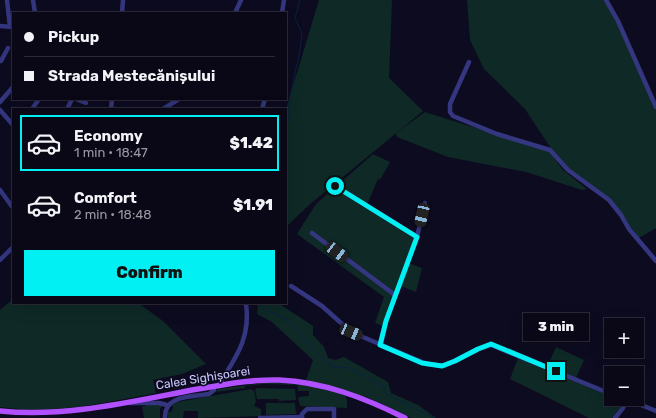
<!DOCTYPE html>
<meta charset="utf-8">
<style>
:root{--surface:#0a0817;--page:#131120;--text:#f1f3f6;--muted:#999aa1;--line:#2a2936;--accent:#00f0f4}
body{margin:0;font-family:Rubik,sans-serif;background:var(--page);color:var(--text);height:100vh;display:flex;flex-direction:column;font-size:15px;white-space:nowrap}
*{box-sizing:border-box;margin:0}
p{font-size:13px;color:var(--muted)}
.icon{flex:none;width:22px;height:22px;fill:none;stroke:currentColor;stroke-width:2;stroke-linecap:round;stroke-linejoin:round}
.map{position:relative;flex:1;overflow:hidden}
.panel{position:absolute;left:12px;top:108px;width:275px;height:196px;display:flex;flex-direction:column;background:var(--surface);border-radius:0px;box-shadow:0 4px 16px #0002,0 0 0 1px var(--line)}
.panel>*{flex:none}
.guide{position:absolute;left:12px;top:12px;width:275px;height:88px;border-radius:0px;box-shadow:0 4px 16px #0002,0 0 0 1px var(--line);display:grid;align-content:center;height:88px;padding:0 12px;background:var(--surface)}
.fabs{position:absolute;left:604px;top:318px;display:grid;gap:8px}
.fabs a{display:grid;place-items:center;width:40px;height:40px;border-radius:0px;background:var(--surface);box-shadow:0 4px 16px #0002,0 0 0 1px var(--line);font-size:20px}
.end{position:absolute;width:18px;height:18px;margin:-9px;border:5px solid #00f0f4;background:#111;box-shadow:0 0 0 2px #111}
.from{border-radius:50%}
.bubble{position:absolute;height:28px;border-radius:0px;background:var(--surface);box-shadow:0 4px 16px #0002,0 0 0 1px var(--line);font-size:13px;font-weight:800;line-height:28px;text-align:center}
.car{position:absolute;width:12px;height:24px;margin:-12px -6px;border-radius:5px;box-shadow:0 0 3px 1px #0007;background:linear-gradient(#222 24%,#8ab4d8 0 40%,#222 0 76%,#8ab4d8 0 86%,#222 0)}
.guide b{display:flex;align-items:center;gap:14px;height:38px;font-size:15px}
.guide b+b{border-top:1px solid var(--line)}
.guide i{width:10px;height:10px;background:var(--text)}
ul{padding:7px 0 0;list-style:none}
li{display:flex;align-items:center;gap:12px;height:56px;margin:0 8px 6px;padding:0 4px;border:2px solid transparent;border-radius:0px}
li div{flex:1}
li b{display:block;font-size:15px}
li em{font-style:normal;font-weight:800}
li.on{border-color:var(--accent)}
li>.icon{width:36px;height:36px;stroke-width:1.5}
.primary-button{display:flex;gap:8px;margin-top:auto;padding:8px 12px}
.primary-button a{flex:1;height:46px;border-radius:0px;background:var(--accent);color:#111;font-size:16px;font-weight:800;line-height:46px;text-align:center}
.map>svg:first-child{display:block}
.green{fill:#0e2926}
.lines{fill:none;stroke-linecap:round;stroke-linejoin:round}
.stream{stroke:#092241;stroke-width:1}
.minor{stroke:#343780;stroke-width:4.5}
.major{stroke:#b050ff;stroke-width:5.5}
.route{stroke:#00f0f4;stroke-width:5}
.labels{text-anchor:middle;dominant-baseline:central;stroke-width:3.5;stroke-linejoin:round;paint-order:stroke}
.street-label{font-size:12px;fill:#cbc9ff;stroke:#0d0b1f}
</style>
<div class="map">
<svg width="656" height="418" viewBox="0 0 656 418">
<rect width="100%" height="100%" fill="#0d0b1f"/>
<g class="green">
<polygon points="319,0 392,0 389,78 423,111 309,205 286,227 286,109"/>
<polygon points="467,0 606,0 656,107 656,228 639,238 617,209 567,167 552,150 525,109 484,69 470,40"/>
<polygon points="425,112 549,151 563,170 587,189 582,190 526,172 448,157 397,137 396,133"/>
<polygon points="373,154 390,162 380,180 378,179 366,207 415,238 406,262 422,268 416,292 398,285 383,326 375,323 384,297 297,234 316,204"/>
<path d="M13,299V303H138L163,321L206,364L182,374L153,380L156,393C103,403 54,415 0,407V310Z"/>
<polygon points="258,303 278,303 313,326 313,335 324,347 328,358 335,360 344,357 388,382 391,393 418,405 436,418 411,418 369,398 306,380 313,360 272,322 257,314"/>
<polygon points="556,347 584,360 576,378 548,365"/>
<polygon points="518,358 611,396 611,399 621,400 621,406 612,418 589,418 510,379"/>
<polygon points="271,382 313,386 345,395 347,400 347,408 300,406 298,397 309,396 309,391 298,391 298,385 263,384 245,386 245,388 216,392 218,389"/>
<polygon points="257,388 295,389 296,400 279,401 279,399 257,399 255,390"/>
<polygon points="251,389 254,391 256,401 254,406 261,409 261,416 198,418 198,411 184,411 183,418 168,418 168,412 172,411 173,406 170,406 177,402"/>
<polygon points="266,403 295,403 296,414 266,415"/>
<polygon points="150,404 163,405 160,409 160,418 144,418 142,407"/>
</g>
<g class="lines">
<g class="stream">
<polyline points="286,125 289,120 289,102 300,50 302,33 295,18 300,0"/>
<polyline points="260,303 263,308 287,320 327,363 335,367 350,368 383,386 387,394 434,418"/>
</g>
<g class="minor">
<polyline points="7,0 10,27"/>
<polyline points="33,0 35,13"/>
<polyline points="606,0 618,21 656,107"/>
<polyline points="122,13 123,0"/>
<polyline points="235,13 241,0"/>
<polyline points="282,13 284,0"/>
<polyline points="0,26 13,27"/>
<polyline points="1,61 8,48"/>
<polyline points="469,62 450,104 450,112 453,116 497,134 550,150 568,170 609,200 621,215 629,229 656,261"/>
<polyline points="76,99 86,103"/>
<polyline points="0,102 13,87"/>
<polyline points="32,109 39,99"/>
<polyline points="67,109 72,99"/>
<polyline points="111,109 112,99"/>
<polyline points="163,109 179,99"/>
<polyline points="262,109 265,99"/>
<polyline points="0,110 13,125"/>
<polyline points="335,186 417,237"/>
<polyline points="0,190 13,208"/>
<polyline points="312,233 395,295"/>
<polyline points="0,260 13,247"/>
<polyline points="291,286 322,306 351,332 427,364 444,366 478,349 491,345 611,394"/>
<polyline points="381,345 386,321 417,237 425,203"/>
<path d="M218,386C236,357 251,338 246,303"/>
<polyline points="626,399 656,411"/>
<polyline points="129,403 159,403 167,405"/>
<path d="M165,418C164,395 191,397 209,394L214,390L213,386"/>
<polyline points="260,418 302,417"/>
<polyline points="302,418 302,414 307,409 334,409 334,418"/>
<polyline points="615,418 623,408 626,399"/>
</g>
<path class="major" d="M0,411C66,418 133,401 198,389C224,385 252,379 279,380C324,382 365,398 405,418"/>
</g>
<g class="lines">
<polyline class="route" points="335,186 417,237 386,321 380,345 422,363 442,366 455,361 478,349 491,344 556,371"/>
</g>
<g class="labels">
<g class="street-label">
<text transform="translate(203 378) rotate(-9)">Calea Sighișoarei</text>
</g>
</g>
</svg>
<div class="fabs">
<a>+</a>
<a>−</a>
</div>
<i class="end from" style="left:335px;top:186px"></i>
<i class="end" style="left:556px;top:371px"></i>
<div class="bubble" style="left:523px;top:313px;width:66px">3 min</div>
<i class="car" style="left:422px;top:215px;rotate:193deg"></i>
<i class="car" style="left:337px;top:252px;rotate:127deg"></i>
<i class="car" style="left:351px;top:332px;rotate:113deg"></i>
<div class="guide">
<b><i class="from"></i>Pickup</b>
<b><i></i>Strada Mestecănișului</b>
</div>
<section class="panel">
<ul>
<li class="on"><svg class="icon" aria-label="car" viewBox="0 0 24 24"><path d="M5 17H2v-5l4-1 3-4h7l3 4 3 1v5h-3M9 17h6M6 11h13"/><circle cx="7" cy="17" r="2"/><circle cx="17" cy="17" r="2"/></svg><div><b>Economy</b><p>1 min · 18:47</p></div><em>$1.42</em></li>
<li><svg class="icon" aria-label="car" viewBox="0 0 24 24"><path d="M5 17H2v-5l4-1 3-4h7l3 4 3 1v5h-3M9 17h6M6 11h13"/><circle cx="7" cy="17" r="2"/><circle cx="17" cy="17" r="2"/></svg><div><b>Comfort</b><p>2 min · 18:48</p></div><em>$1.91</em></li>
</ul>
<div class="primary-button"><a>Confirm</a></div>
</section>
</div>
